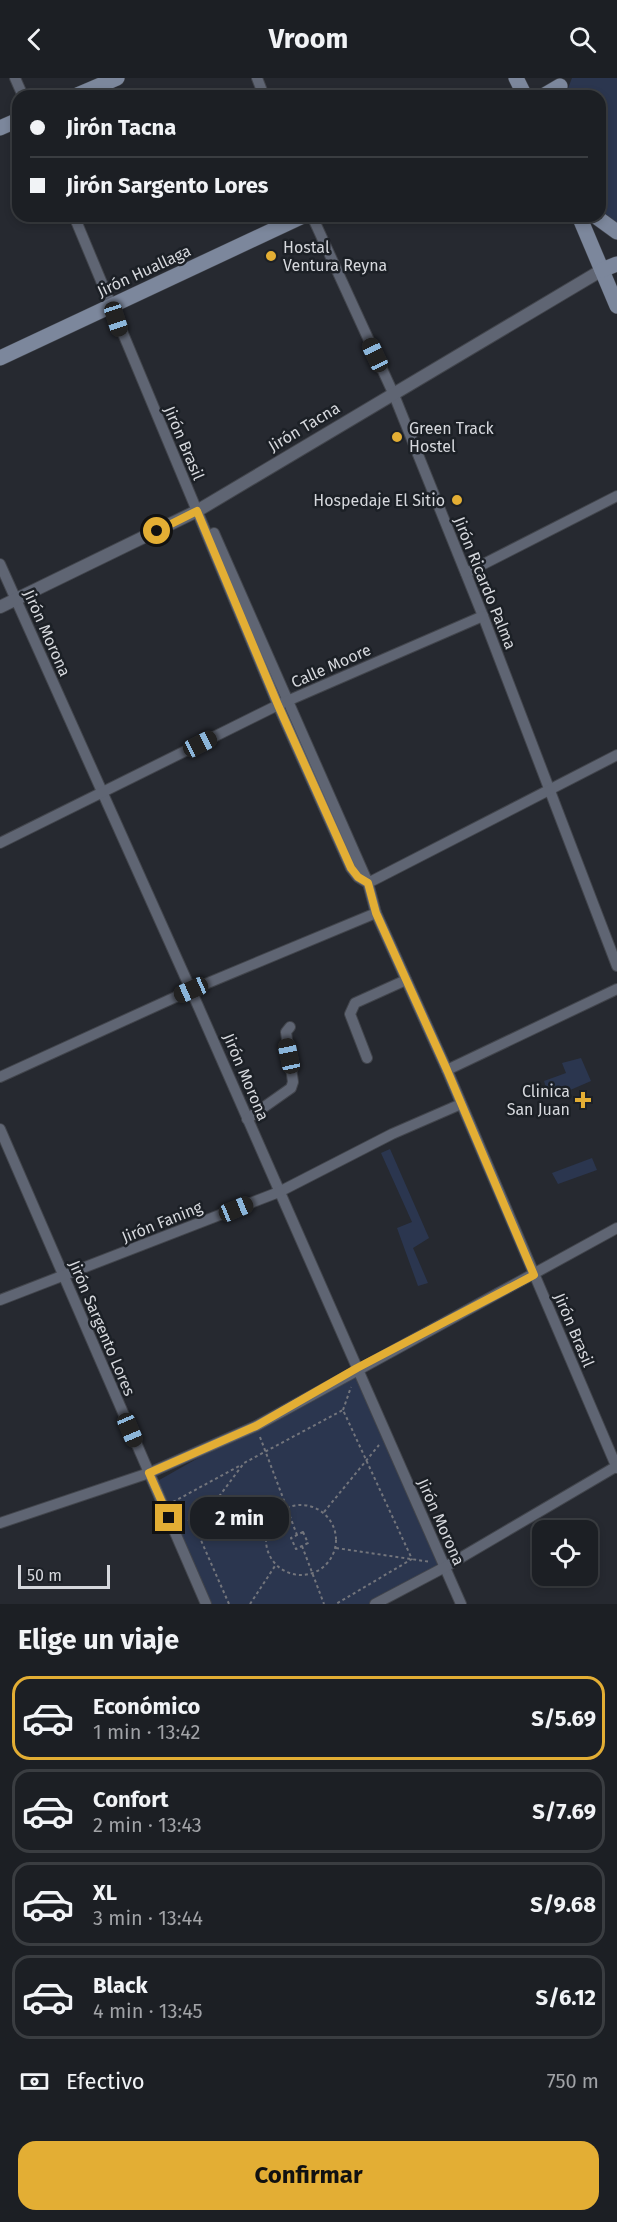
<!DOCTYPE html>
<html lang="es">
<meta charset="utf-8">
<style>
:root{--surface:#1c1f24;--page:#292c31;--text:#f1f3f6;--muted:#a0a2a6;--line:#3a3d41;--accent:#e3ae34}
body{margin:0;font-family:"Fira Sans",sans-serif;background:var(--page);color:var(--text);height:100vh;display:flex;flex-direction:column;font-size:22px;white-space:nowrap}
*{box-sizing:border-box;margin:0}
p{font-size:20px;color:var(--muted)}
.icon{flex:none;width:33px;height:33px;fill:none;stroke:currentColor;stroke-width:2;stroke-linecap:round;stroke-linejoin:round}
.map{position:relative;height:1526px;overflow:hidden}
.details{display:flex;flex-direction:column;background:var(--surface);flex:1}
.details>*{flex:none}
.top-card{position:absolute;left:12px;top:12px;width:594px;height:132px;border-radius:18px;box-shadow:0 3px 9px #0003,0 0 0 2px var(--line);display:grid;align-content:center;height:132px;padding:0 18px;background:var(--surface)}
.fabs{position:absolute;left:532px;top:1442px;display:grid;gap:12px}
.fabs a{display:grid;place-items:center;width:66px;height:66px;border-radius:12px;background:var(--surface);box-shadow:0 3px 9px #0003,0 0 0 2px var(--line);font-size:30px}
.scale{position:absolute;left:18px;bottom:15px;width:92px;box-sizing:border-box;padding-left:6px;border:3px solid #d6d8dd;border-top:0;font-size:16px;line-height:21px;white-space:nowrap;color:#d6d8dd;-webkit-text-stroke:4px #1c2026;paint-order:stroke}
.end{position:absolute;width:27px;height:27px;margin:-14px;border:8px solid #e3ae34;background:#111;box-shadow:0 0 0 3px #111}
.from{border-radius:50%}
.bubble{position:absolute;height:42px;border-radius:18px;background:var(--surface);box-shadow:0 3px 9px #0003,0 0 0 2px var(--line);font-size:20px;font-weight:700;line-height:42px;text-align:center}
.car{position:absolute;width:18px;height:36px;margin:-18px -9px;border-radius:8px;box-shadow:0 0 4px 2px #0007;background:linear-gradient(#222 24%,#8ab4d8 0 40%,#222 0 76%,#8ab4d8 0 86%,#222 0)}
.top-card b{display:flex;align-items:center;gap:21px;height:57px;font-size:22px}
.top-card b+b{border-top:2px solid var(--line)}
.top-card i{width:15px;height:15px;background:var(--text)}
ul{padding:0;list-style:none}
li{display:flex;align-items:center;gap:18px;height:84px;margin:0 12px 9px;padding:0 6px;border:3px solid var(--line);border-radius:18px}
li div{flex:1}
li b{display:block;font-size:22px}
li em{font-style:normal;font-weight:700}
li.active{border-color:var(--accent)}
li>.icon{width:54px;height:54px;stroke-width:1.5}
h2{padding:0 18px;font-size:27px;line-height:72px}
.pay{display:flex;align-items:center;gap:15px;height:66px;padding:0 18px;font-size:22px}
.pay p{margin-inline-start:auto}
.primary-button{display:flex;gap:12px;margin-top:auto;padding:12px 18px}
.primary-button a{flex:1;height:69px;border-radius:18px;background:var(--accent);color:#111;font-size:24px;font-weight:700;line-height:69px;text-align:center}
header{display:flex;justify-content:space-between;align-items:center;height:78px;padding:0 18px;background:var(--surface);font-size:27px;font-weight:700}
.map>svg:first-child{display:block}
.green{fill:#2b364f}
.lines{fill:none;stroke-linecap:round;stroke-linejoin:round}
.minor-casing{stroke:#42454c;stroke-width:12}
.tertiary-casing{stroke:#42454c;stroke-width:14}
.secondary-casing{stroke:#42454c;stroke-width:16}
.path{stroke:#73757c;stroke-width:2;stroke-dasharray:3 3;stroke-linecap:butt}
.minor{stroke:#5f6573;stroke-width:10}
.tertiary{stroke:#5f6573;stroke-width:12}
.secondary{stroke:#7c879c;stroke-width:15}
.route{stroke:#e3ae34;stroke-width:8}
.poi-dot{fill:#e3ae34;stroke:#1c2026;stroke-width:2}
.labels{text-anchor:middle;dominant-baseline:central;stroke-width:5;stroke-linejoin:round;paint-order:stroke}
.poi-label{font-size:16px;fill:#d6d8dd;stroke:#1c2026;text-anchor:start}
.street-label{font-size:16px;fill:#d6d8dd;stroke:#1c2026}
</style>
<header><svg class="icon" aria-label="back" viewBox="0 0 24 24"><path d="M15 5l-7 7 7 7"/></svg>Vroom<svg class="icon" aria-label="search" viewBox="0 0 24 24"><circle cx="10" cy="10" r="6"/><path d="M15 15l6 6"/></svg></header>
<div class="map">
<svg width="617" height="1526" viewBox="0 0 617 1526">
<rect width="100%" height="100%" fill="#262930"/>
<g class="green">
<polygon points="572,0 617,0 617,145 600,131 600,18 565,18"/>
<polygon points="581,980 591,1003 561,1016 548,1016 544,1003 566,995 562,985"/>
<polygon points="390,1071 429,1160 413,1170 428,1205 418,1208 397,1150 412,1144 381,1075"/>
<polygon points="592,1080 597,1092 558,1106 552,1095"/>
<polygon points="357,1290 445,1489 375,1526 206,1526 154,1405"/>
</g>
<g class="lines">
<defs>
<g id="minor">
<polyline points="15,0 23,18"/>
<polyline points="257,0 264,18"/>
<polyline points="74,138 278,627 351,790 358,799 368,805 376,835 447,992 617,1390"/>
<polyline points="312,138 394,317 483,538 617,888"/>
<polyline points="214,455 368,805 617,677"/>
<polyline points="0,486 191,912 461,1526"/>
<polyline points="466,495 617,418"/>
<polyline points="0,765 278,627 483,538"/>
<polyline points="367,980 350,936 355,925 406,902"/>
<polyline points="447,992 617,911"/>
<polyline points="0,999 191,912 376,835"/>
<polyline points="247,1041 291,1010 293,1004 286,954 290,949"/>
<polyline points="0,1051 206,1526"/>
<polyline points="0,1222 279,1114 392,1056 461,1026"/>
<polyline points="0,1445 149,1395 256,1348 617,1150"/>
<polyline points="375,1526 445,1489 617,1388"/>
</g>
<polyline id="tertiary" points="0,529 197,433 602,192"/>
<g id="secondary">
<polyline points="516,0 525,18"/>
<polyline points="75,18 117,0"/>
<polyline points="543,18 560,8"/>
<polyline points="0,50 18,42"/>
<polyline points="579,138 617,228"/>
<polyline points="595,138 617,154"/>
<polyline points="602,192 617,186"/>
<polyline points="0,280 303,138"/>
</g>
</defs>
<use href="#minor" class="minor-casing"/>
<use href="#tertiary" class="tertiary-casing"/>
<use href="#secondary" class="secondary-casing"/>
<g class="path">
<polyline points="343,1332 351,1309"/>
<polyline points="260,1359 297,1457"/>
<polyline points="173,1424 241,1387"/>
<circle cx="301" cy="1462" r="35"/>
<polyline points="324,1434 379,1367"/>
<polyline points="182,1441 265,1455"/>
<polygon points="303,1454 308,1465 296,1471 291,1460"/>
<polyline points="302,1468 324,1526"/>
<polyline points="336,1470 431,1484"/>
<polyline points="229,1526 200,1460 200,1444 244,1385 343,1332 412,1481 336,1526"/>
<polyline points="250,1526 275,1488"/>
</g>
<use href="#minor" class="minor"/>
<use href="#tertiary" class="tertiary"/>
<use href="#secondary" class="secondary"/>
</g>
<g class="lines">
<polyline class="route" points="157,453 197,433 278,627 351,790 358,799 368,805 376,835 447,992 534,1197 357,1290 256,1348 149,1395 169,1440"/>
</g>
<g class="poi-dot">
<circle cx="271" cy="178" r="6"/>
<circle cx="397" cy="359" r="6"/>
<circle cx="457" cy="422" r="6"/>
<path d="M580 1013h6v6h6v6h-6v6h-6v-6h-6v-6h6z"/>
</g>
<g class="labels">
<g class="poi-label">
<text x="283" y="169">Hostal<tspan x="283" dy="18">Ventura Reyna</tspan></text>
<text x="409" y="350">Green Track<tspan x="409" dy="18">Hostel</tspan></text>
<text x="445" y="422" text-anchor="end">Hospedaje El Sitio</text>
<text x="570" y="1013" text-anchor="end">Clinica<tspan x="570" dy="18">San Juan</tspan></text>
</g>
<g class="street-label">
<text transform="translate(144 193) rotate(-25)">Jirón Huallaga</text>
<text transform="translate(304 349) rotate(-31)">Jirón Tacna</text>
<text transform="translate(184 365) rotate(67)">Jirón Brasil</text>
<text transform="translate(485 505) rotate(68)">Jirón Ricardo Palma</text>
<text transform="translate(47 555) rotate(66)">Jirón Morona</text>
<text transform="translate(331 588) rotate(-24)">Calle Moore</text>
<text transform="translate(246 999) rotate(67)">Jirón Morona</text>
<text transform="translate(162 1144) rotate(-22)">Jirón Faning</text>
<text transform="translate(102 1250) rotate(67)">Jirón Sargento Lores</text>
<text transform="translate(574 1252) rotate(67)">Jirón Brasil</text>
<text transform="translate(441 1444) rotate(66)">Jirón Morona</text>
</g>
</g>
</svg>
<div class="fabs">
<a><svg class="icon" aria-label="locate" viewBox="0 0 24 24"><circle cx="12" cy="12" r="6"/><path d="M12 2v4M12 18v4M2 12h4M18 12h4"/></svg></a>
</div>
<div class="scale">50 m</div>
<i class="end from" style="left:157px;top:453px"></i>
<i class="end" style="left:169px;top:1440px"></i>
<div class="bubble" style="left:190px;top:1419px;width:99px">2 min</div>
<i class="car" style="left:116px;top:241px;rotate:162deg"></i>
<i class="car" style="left:375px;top:277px;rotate:335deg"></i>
<i class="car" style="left:200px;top:666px;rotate:63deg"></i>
<i class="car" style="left:191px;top:912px;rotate:246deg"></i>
<i class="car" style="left:289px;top:978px;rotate:348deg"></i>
<i class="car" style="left:236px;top:1131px;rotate:68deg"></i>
<i class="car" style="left:130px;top:1352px;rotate:157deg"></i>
<div class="top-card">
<b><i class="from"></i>Jirón Tacna</b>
<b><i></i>Jirón Sargento Lores</b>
</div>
</div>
<section class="details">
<h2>Elige un viaje</h2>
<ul>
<li class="active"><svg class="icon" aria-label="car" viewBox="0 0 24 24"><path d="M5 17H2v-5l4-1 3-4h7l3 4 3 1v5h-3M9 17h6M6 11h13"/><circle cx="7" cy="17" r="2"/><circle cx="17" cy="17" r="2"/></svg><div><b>Económico</b><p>1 min · 13:42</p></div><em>S/5.69</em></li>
<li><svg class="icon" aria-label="car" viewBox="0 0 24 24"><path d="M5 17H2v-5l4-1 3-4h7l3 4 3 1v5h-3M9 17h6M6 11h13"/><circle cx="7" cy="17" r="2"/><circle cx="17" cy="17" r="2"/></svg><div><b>Confort</b><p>2 min · 13:43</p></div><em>S/7.69</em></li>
<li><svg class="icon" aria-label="car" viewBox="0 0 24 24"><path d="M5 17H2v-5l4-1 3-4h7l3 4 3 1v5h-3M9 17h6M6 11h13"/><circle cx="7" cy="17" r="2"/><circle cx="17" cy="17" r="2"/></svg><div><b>XL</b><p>3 min · 13:44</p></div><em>S/9.68</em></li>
<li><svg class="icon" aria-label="car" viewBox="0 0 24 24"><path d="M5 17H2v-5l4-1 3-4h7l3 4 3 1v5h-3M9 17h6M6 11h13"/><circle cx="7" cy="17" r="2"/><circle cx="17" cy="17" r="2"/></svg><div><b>Black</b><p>4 min · 13:45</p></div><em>S/6.12</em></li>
</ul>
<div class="pay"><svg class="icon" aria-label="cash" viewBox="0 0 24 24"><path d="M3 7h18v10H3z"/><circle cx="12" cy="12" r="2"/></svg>Efectivo<p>750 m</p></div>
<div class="primary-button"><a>Confirmar</a></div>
</section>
